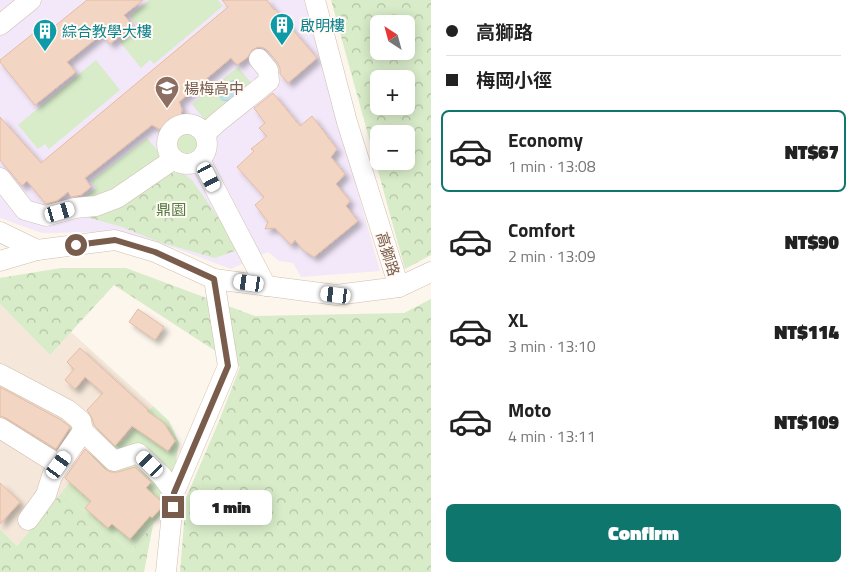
<!DOCTYPE html>
<meta charset="utf-8">
<style>
:root{--surface:#fff;--page:#f2f2f2;--text:#222;--muted:#767676;--line:#e0e0e0;--accent:#0f766e}
body{margin:0;font-family:"Titillium Web","Noto Sans TC",sans-serif;background:var(--page);color:var(--text);height:100vh;display:flex;flex-direction:column;font-size:19px;white-space:nowrap}
*{box-sizing:border-box;margin:0}
p{font-size:16px;color:var(--muted)}
.icon{flex:none;width:28px;height:28px;fill:none;stroke:currentColor;stroke-width:2;stroke-linecap:round;stroke-linejoin:round}
.map{position:relative;flex:1;overflow:hidden}
.sheet{display:flex;flex-direction:column;background:var(--surface);width:425px}
.sheet>*{flex:none}
.top-card{display:grid;align-content:center;height:110px;padding:0 15px;background:var(--surface)}
.needle{width:32px;rotate:324deg}
.controls{position:absolute;left:370px;top:15px;display:grid;gap:10px}
.controls a{display:grid;place-items:center;width:45px;height:45px;border-radius:8px;background:var(--surface);box-shadow:0 2px 12px #0003;font-size:25px}
.end{position:absolute;width:22px;height:22px;margin:-11px;border:6px solid #7a5c4d;background:#fff;box-shadow:0 0 0 2px #fff}
.from{border-radius:50%}
.bubble{position:absolute;height:35px;border-radius:8px;background:var(--surface);box-shadow:0 2px 12px #0003;font-size:16px;font-weight:800;line-height:35px;text-align:center}
.car{position:absolute;width:15px;height:30px;margin:-15px -8px;border-radius:6px;box-shadow:0 0 4px 1px #0007;background:linear-gradient(#fff 24%,#345 0 40%,#fff 0 76%,#345 0 86%,#fff 0)}
.top-card b{display:flex;align-items:center;gap:18px;height:48px;font-size:19px}
.top-card b+b{border-top:1px solid var(--line)}
.top-card i{width:12px;height:12px;background:var(--text)}
ul{padding:0;list-style:none}
li{display:flex;align-items:center;gap:15px;height:82px;margin:0 10px 8px;padding:0 5px;border:2px solid transparent;border-radius:8px}
li div{flex:1}
li b{display:block;font-size:19px}
li em{font-style:normal;font-weight:800}
li.selected{border-color:var(--accent)}
li>.icon{width:45px;height:45px;stroke-width:1.5}
.button{display:flex;gap:10px;margin-top:auto;padding:10px 15px}
.button a{flex:1;height:58px;border-radius:8px;background:var(--accent);color:#fff;font-size:20px;font-weight:800;line-height:58px;text-align:center}
main{display:flex;flex:1;min-height:0}
.map>svg:first-child{display:block}
.residential{fill:#f5e8da}
.education{fill:#f3e8fa}
.green{fill:#d8ecc9}
.forest{fill:url(#forest-crowns);fill-rule:evenodd}
.water{fill:#bfe3e8;stroke:#a5d3da}
.building{fill:#f3d5c3;stroke:#e6bba3;filter:url(#shadow)}
.lines{fill:none;stroke-linecap:round;stroke-linejoin:round}
.minor-casing{stroke:#d1beb0;stroke-width:21}
.minor{stroke:#fff;stroke-width:20}
.route{stroke:#7a5c4d;stroke-width:6}
.labels{text-anchor:middle;dominant-baseline:central;stroke-width:4;stroke-linejoin:round;paint-order:stroke}
.culture-label{font-size:15px;fill:#0d838f;stroke:#fffaf3;text-anchor:start}
.education-label{font-size:15px;fill:#785e54;stroke:#fffaf3;text-anchor:start}
.park-label{font-size:15px;fill:#537a41;stroke:#fffaf3}
.street-label{font-size:15px;fill:#7a5c4d;stroke:#fffaf3}
</style>
<main>
<div class="map">
<svg width="431" height="572" viewBox="0 0 431 572">
<defs>
<pattern id="forest-crowns" width="20" height="18" patternUnits="userSpaceOnUse" patternTransform="scale(1.25)"><rect width="20" height="18" fill="#d8ecc9"/><path d="M2 6a3 3 0 1 1 6 0M12 15a3 3 0 1 1 6 0" fill="none" stroke="#b4c2a5"/></pattern>
<filter id="shadow"><feDropShadow dx="4.5" dy="4.5" stdDeviation="2.5" flood-color="#0004"/></filter>
</defs>
<rect width="100%" height="100%" fill="#fdf6ec"/>
<polygon class="residential" points="0,304 50,355 71,332 153,406 123,441 99,450 17,546 0,529"/>
<polygon class="education" points="0,0 304,0 380,271 301,277 293,263 279,261 268,252 231,269 175,248 107,232 42,233 0,218"/>
<g class="green">
<polygon points="149,0 218,0 223,6 154,64 150,60 141,68 120,42 138,27 130,16"/>
<polygon points="96,60 120,90 49,149 45,144 38,149 18,125"/>
<polygon points="238,67 254,86 208,124 192,104"/>
<circle cx="187" cy="143" r="12"/>
<polygon points="147,138 163,157 111,198 79,201 96,188 91,181"/>
<polygon points="153,406 169,421 179,443 174,474 165,509 131,552 62,492 99,449 123,441"/>
</g>
<g class="forest">
<path d="M331,0H431V255L405,269ZM379,24H406V51H379ZM379,79H406V106H379ZM379,134H406V161H379Z"/>
<polygon points="181,172 192,180 240,249 215,258 159,242 122,227 83,216 167,173"/>
<polygon points="61,268 126,268 255,316 404,313 431,299 431,572 180,572 186,498 219,421 240,367 114,285 50,355 0,304 0,278"/>
<polygon points="62,492 131,552 153,525 144,572 0,572 0,529 17,546"/>
</g>
<path class="water" d="M235,80L239,81L243,87C242,92 240,93 236,96C217,111 213,86 235,80Z"/>
<g class="building">
<polygon points="87,0 143,0 124,15 133,26 110,44 102,34 67,62 76,72 35,105 0,62 0,60 40,28 45,34"/>
<polygon points="222,0 267,0 274,10 275,9 317,58 288,83 280,74 280,68 277,62 268,51 264,48 258,47 252,50 248,57 237,65 231,58 179,102 182,109 181,116 176,122 169,129 159,129 152,125 85,178 91,187 81,195 71,197 68,192 57,201 46,204 27,181 22,186 0,160 0,117 41,163 228,7"/>
<polygon points="273,93 300,126 312,116 337,149 331,157 345,174 336,184 350,201 346,206 358,221 314,257 303,250 295,240 291,245 275,228 265,229 268,222 255,205 264,197 237,167 254,151 251,149 267,136 259,128 265,123 254,108"/>
<polygon points="138,309 164,327 155,340 129,322"/>
<polygon points="80,348 148,410 147,411 164,423 175,441 168,451 132,426 115,446 94,425 92,418 87,410 103,393 85,377 75,389 65,380 74,369 67,362"/>
<polygon points="0,387 61,420 70,427 56,449 6,418 0,416"/>
<polygon points="85,449 106,470 111,472 118,472 135,467 151,482 146,488 161,501 161,508 152,518 150,516 130,539 112,524 108,528 85,508 91,501 65,478"/>
<polygon points="0,483 20,502 0,524"/>
</g>
<g class="lines">
<defs>
<g id="minor">
<polyline points="315,0 347,122 399,287"/>
<polyline points="0,25 31,0"/>
<circle cx="187" cy="144" r="20"/>
<polyline points="205,134 218,122 269,81 268,70 259,59"/>
<polyline points="200,160 266,286"/>
<polyline points="0,178 25,210 46,216 75,208 96,206 117,198 174,159"/>
<polyline points="0,232 37,250"/>
<polyline points="0,261 37,250 115,240 155,252 214,279 336,295 399,287 431,272"/>
<polyline points="0,374 68,410 81,421 83,431 52,476 46,495 28,520"/>
<polyline points="0,428 59,465"/>
<polyline points="83,431 114,461 138,453 162,476 174,493"/>
<polyline points="166,572 174,493 228,366 214,279"/>
</g>
</defs>
<use href="#minor" class="minor-casing"/>
<use href="#minor" class="minor"/>
</g>
<g class="lines">
<polyline class="route" points="76,245 115,240 155,252 214,279 228,366 174,493 173,507"/>
</g>
<defs>
<symbol id="building-pin" viewBox="-11 -11 22 30"><path d="M0 17L-7.5 6A9.5 9.5 0 1 1 7.5 6Z" fill="#0f9aa8" stroke="#fffaf3"/><path d="M-4-6H4V6H1V3H-1V6H-4ZM-2.5-4.3h1.7v1.8h-1.7ZM.8-4.3h1.7v1.8H.8ZM-2.5-1h1.7V.8h-1.7ZM.8-1h1.7V.8H.8Z" fill="#fff"/></symbol>
<symbol id="school-pin" viewBox="-11 -11 22 30"><path d="M0 17L-7.5 6A9.5 9.5 0 1 1 7.5 6Z" fill="#8d6e63" stroke="#fffaf3"/><path d="M0-5L7-2L0 1L-7-2ZM-4 1L0 2.5L4 1V4Q0 6-4 4Z" fill="#fff"/></symbol>
</defs>
<g fill-rule="evenodd">
<use href="#building-pin" x="268" y="11" width="28" height="38"/>
<use href="#building-pin" x="31" y="17" width="28" height="38"/>
<use href="#school-pin" x="153" y="74" width="28" height="38"/>
</g>
<g class="labels">
<g class="culture-label">
<text x="300" y="25">啟明樓</text>
<text x="62" y="31">綜合教學大樓</text>
</g>
<g class="education-label">
<text x="184" y="88">楊梅高中</text>
</g>
<g class="park-label">
<text x="171" y="209">鼎園</text>
</g>
<g class="street-label">
<text transform="translate(388 254) rotate(73)">高獅路</text>
</g>
</g>
</svg>
<div class="controls">
<a><svg class="needle" viewBox="-14 -14 28 28"><path d="M0-13l5 13h-10z" fill="#e53935"/><path d="M0 13l5-13h-10z" fill="#767676"/></svg></a>
<a>+</a>
<a>−</a>
</div>
<i class="end from" style="left:76px;top:245px"></i>
<i class="end" style="left:173px;top:507px"></i>
<div class="bubble" style="left:190px;top:490px;width:82px">1 min</div>
<i class="car" style="left:209px;top:177px;rotate:152deg"></i>
<i class="car" style="left:60px;top:212px;rotate:74deg"></i>
<i class="car" style="left:249px;top:283px;rotate:278deg"></i>
<i class="car" style="left:336px;top:295px;rotate:277deg"></i>
<i class="car" style="left:150px;top:464px;rotate:314deg"></i>
<i class="car" style="left:59px;top:465px;rotate:36deg"></i>
</div>
<section class="sheet">
<div class="top-card">
<b><i class="from"></i>高獅路</b>
<b><i></i>梅岡小徑</b>
</div>
<ul>
<li class="selected"><svg class="icon" aria-label="car" viewBox="0 0 24 24"><path d="M5 17H2v-5l4-1 3-4h7l3 4 3 1v5h-3M9 17h6M6 11h13"/><circle cx="7" cy="17" r="2"/><circle cx="17" cy="17" r="2"/></svg><div><b>Economy</b><p>1 min · 13:08</p></div><em>NT$67</em></li>
<li><svg class="icon" aria-label="car" viewBox="0 0 24 24"><path d="M5 17H2v-5l4-1 3-4h7l3 4 3 1v5h-3M9 17h6M6 11h13"/><circle cx="7" cy="17" r="2"/><circle cx="17" cy="17" r="2"/></svg><div><b>Comfort</b><p>2 min · 13:09</p></div><em>NT$90</em></li>
<li><svg class="icon" aria-label="car" viewBox="0 0 24 24"><path d="M5 17H2v-5l4-1 3-4h7l3 4 3 1v5h-3M9 17h6M6 11h13"/><circle cx="7" cy="17" r="2"/><circle cx="17" cy="17" r="2"/></svg><div><b>XL</b><p>3 min · 13:10</p></div><em>NT$114</em></li>
<li><svg class="icon" aria-label="car" viewBox="0 0 24 24"><path d="M5 17H2v-5l4-1 3-4h7l3 4 3 1v5h-3M9 17h6M6 11h13"/><circle cx="7" cy="17" r="2"/><circle cx="17" cy="17" r="2"/></svg><div><b>Moto</b><p>4 min · 13:11</p></div><em>NT$109</em></li>
</ul>
<div class="button"><a>Confirm</a></div>
</section>
</main>
